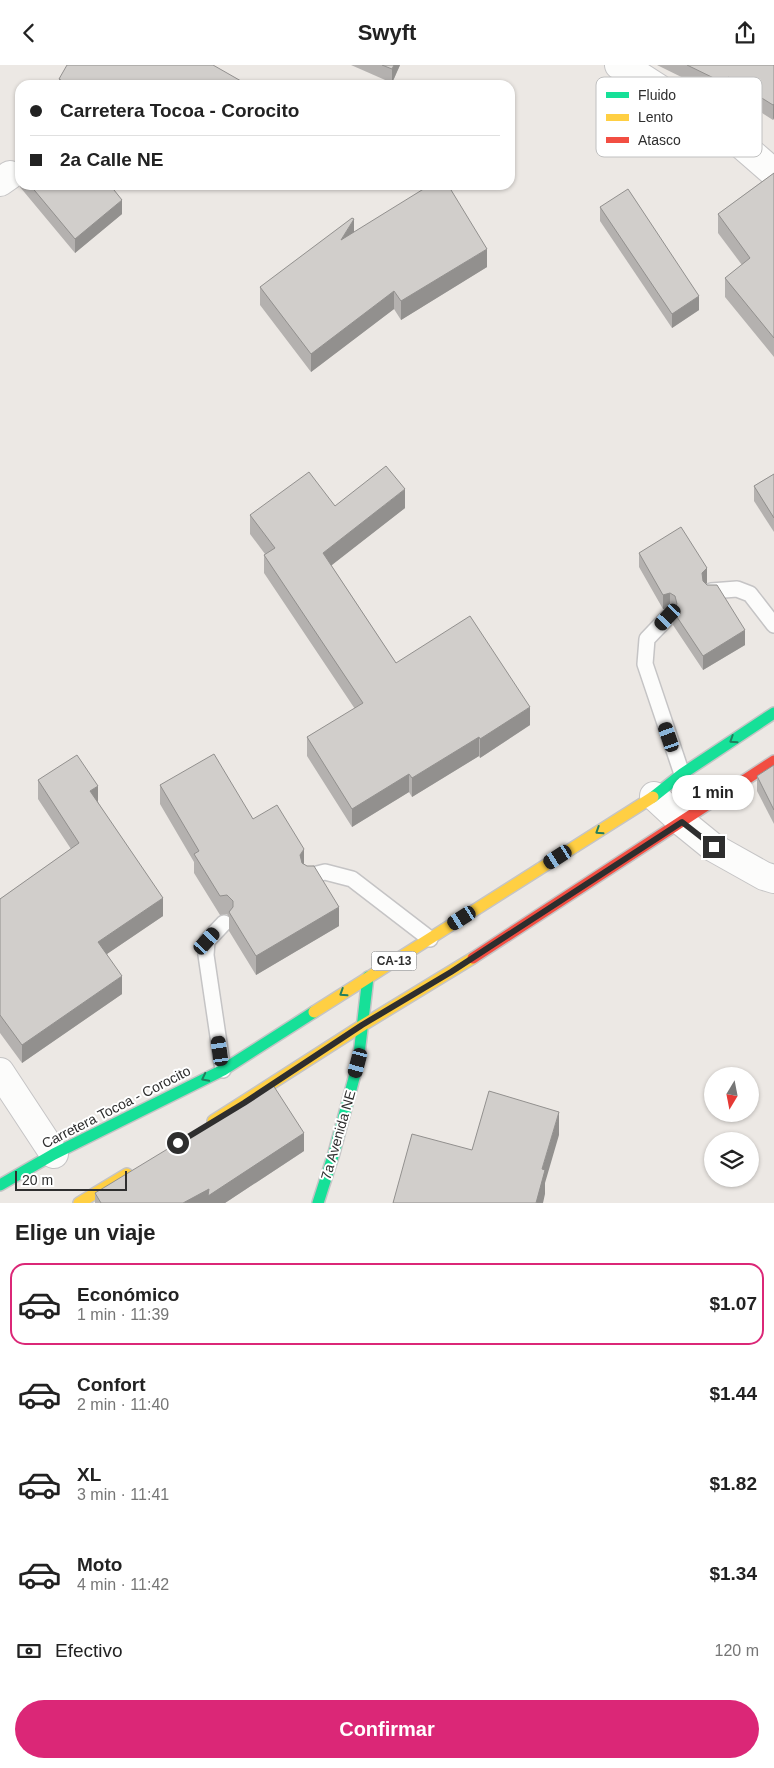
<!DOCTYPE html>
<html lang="es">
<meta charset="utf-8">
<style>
:root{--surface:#fff;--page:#f2f2f2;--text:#222;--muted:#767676;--line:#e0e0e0;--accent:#db2777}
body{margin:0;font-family:Helvetica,sans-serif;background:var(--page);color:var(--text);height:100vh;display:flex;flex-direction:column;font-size:19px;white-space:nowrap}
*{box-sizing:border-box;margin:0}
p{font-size:16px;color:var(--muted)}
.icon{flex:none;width:28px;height:28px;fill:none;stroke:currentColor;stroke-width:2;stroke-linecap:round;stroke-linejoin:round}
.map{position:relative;height:1138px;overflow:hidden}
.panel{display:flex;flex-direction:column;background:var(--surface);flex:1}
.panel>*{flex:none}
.guide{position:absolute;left:15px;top:15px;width:500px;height:110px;border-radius:15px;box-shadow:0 1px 4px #0004;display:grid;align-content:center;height:110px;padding:0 15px;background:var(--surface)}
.needle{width:32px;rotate:190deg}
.buttons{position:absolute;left:704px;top:1002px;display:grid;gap:10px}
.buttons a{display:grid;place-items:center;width:55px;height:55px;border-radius:50%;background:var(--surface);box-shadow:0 1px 4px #0004;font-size:25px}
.scale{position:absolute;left:15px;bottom:12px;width:112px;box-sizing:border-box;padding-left:5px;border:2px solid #2e2e2e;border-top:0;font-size:14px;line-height:18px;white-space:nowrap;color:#2e2e2e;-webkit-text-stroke:4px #fff;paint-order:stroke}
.end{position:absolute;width:22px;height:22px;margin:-11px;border:6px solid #2e2e2e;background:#fff;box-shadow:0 0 0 2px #fff}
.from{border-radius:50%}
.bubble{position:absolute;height:35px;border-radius:18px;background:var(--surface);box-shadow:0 1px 4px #0004;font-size:16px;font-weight:700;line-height:35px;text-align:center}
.car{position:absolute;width:15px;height:30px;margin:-15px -8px;border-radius:6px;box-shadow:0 0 4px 1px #0007;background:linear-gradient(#222 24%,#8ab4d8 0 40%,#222 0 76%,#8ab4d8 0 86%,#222 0)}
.guide b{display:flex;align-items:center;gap:18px;height:48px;font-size:19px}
.guide b+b{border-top:1px solid var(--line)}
.guide i{width:12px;height:12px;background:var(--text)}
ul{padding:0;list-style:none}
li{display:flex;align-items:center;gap:15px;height:82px;margin:0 10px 8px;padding:0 5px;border:2px solid transparent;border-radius:15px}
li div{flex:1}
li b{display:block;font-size:19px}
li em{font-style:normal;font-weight:700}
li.selected{border-color:var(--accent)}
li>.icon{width:45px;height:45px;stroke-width:1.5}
h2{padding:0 15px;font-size:22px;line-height:60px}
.pay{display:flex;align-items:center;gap:12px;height:55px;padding:0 15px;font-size:19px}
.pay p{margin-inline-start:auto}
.primary-button{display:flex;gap:10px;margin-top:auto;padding:10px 15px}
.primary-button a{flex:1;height:58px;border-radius:30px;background:var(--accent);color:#fff;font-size:20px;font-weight:700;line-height:58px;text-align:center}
header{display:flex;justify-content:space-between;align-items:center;height:65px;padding:0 15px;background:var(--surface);font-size:22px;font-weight:700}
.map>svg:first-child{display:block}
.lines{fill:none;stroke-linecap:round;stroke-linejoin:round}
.lane-casing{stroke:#c5c4c5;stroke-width:18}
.street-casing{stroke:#c5c4c5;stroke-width:30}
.fast-casing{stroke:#c5c4c5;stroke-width:14}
.slow-casing{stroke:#c5c4c5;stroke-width:14}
.jam-casing{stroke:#c5c4c5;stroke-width:14}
.lane{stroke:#fcfcfb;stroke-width:15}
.street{stroke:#fcfcfb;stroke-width:28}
.fast{stroke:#16e098;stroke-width:11}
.slow{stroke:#ffcf43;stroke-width:11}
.jam{stroke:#f24e42;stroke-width:11}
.wall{fill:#b4b1af}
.shaded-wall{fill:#92908e}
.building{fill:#d1cecb;stroke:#92908e}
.oneway{stroke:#237e5e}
.route{stroke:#2e2e2e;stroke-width:6}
.labels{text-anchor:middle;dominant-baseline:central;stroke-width:4;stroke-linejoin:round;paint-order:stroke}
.shield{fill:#fff;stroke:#6d6d6d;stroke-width:1}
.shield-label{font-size:12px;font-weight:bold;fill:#2e2e2e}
.street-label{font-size:14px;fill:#2e2e2e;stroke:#fff}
.key{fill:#fff;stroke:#c0c0c0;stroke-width:1}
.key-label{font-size:14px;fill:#2e2e2e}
</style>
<header><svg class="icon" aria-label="back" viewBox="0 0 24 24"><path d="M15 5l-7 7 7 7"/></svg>Swyft<svg class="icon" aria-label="share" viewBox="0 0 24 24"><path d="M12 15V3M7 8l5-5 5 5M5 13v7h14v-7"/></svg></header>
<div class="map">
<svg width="774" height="1138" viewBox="0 0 774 1138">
<rect width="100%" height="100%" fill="#ece8e4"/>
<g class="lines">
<defs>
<g id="lane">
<polyline points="711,526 737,524 750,529 774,560"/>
<polyline points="668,552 647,574 645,599 682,709"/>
<polyline points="309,811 325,807 352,814 430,874"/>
<polyline points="223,1005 206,890 207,876 224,858"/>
</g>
<g id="street">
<polyline points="619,0 641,12 728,68 774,108"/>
<polyline points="0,117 10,110"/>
<polyline points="654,731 682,757 714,783 764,811 774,814"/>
<polyline points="0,1007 54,1089"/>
</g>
<g id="fast">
<polyline points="653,732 682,709 774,648"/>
<polyline points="0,1120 54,1089 223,1005 314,947"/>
<polyline points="318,1138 334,1088 358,998 368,912"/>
</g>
<g id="slow">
<polyline points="314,947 653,732"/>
<polyline points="213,1056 363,960 473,893"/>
<polyline points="79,1138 127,1109"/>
</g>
<polyline id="jam" points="473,893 774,696"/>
</defs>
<use href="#lane" class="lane-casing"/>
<use href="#street" class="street-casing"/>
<use href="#fast" class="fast-casing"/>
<use href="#slow" class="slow-casing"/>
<use href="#jam" class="jam-casing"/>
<use href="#lane" class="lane"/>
<use href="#street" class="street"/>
<use href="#fast" class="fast"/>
<use href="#slow" class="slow"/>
<use href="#jam" class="jam"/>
</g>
<g class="wall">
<polygon points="351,0 400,0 392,18"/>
<polygon points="657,0 774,0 774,53 773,55 728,26 724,33"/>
<polygon points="59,14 248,20 59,20"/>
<polygon points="20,107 20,120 110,120 122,149 75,188 20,122"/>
<polygon points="774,108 774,292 725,232 725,213 742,200 718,168 718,149"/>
<polygon points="600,142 699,245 672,263 600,156"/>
<polygon points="354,167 487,202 401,255 394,244 311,307 260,240 260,222"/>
<polygon points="774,409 774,467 754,436 754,421"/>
<polygon points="335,441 405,443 331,500 396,598 530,660 480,693 479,691 412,732 409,727 352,762 307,691 307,672 355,644 264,508 264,490 265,489 250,469 250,450"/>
<polygon points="639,488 707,518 706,519 745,580 703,605 673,560 674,545 670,543 663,544 639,502"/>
<polygon points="774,700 774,759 757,726 757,711"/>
<polygon points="38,715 98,737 163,851 107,889 122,929 22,998 0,968 0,834 71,784 38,734"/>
<polygon points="160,720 253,754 304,800 339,861 256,910 229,866 229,852 227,849 220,850 194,808 194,797 160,739"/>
<polygon points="304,1086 225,1138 95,1138 95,1128"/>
</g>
<g class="shaded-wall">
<polygon points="394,0 400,0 392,18 392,4"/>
<polygon points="728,12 728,26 724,33 724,18"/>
<polygon points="774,39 774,53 773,55 773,40"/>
<polygon points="122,135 122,149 75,188 75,174"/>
<polygon points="354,154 354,172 341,175"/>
<polygon points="487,184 487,202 401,255 401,236"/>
<polygon points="394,226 394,244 311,307 311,289"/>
<polygon points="699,231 699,245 672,263 672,249"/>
<polygon points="405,424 405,443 323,507 323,488"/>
<polygon points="707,503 707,518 702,522 702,508"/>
<polygon points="670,528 670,543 663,544 663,530"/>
<polygon points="745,565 745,580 703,605 703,591"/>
<polygon points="530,642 530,660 480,693 480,674"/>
<polygon points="479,672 479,691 412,732 412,713"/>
<polygon points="409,709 409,727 352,762 352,744"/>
<polygon points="98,721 98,739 90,726"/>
<polygon points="304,784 304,803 300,809 300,790"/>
<polygon points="163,833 163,851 98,895 98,877"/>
<polygon points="339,842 339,861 256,910 256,891"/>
<polygon points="122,911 122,929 22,998 22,980"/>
<polygon points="559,1047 559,1070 545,1118 545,1129 543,1138 536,1138 542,1104"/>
<polygon points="304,1068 304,1086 225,1138 183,1138"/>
</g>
<g class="building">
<polygon points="67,0 213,0 248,20 69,20 59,14"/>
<polygon points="382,0 394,0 392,4"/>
<polygon points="687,0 774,0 774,39 773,40 728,12 724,18"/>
<polygon points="774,108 774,273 725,213 750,193 718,149"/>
<polygon points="30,120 110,120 122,135 75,174"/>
<polygon points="430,120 448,120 487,184 401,236 394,226 311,289 260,222 352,153 354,154 341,175"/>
<polygon points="628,124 699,231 672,249 600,142"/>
<polygon points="386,401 405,424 323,488 396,598 470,551 530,642 480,674 479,672 412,713 409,709 352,744 307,672 363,638 264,490 275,483 250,450 309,407 335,441"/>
<polygon points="774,409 774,453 754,421"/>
<polygon points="681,462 707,503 702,508 703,516 707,520 717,520 745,565 703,591 673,546 677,539 675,531 670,528 663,530 639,488"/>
<polygon points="214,689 253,754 277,740 304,784 300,790 302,798 307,801 314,801 339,842 256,891 229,847 233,842 233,836 227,830 220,831 194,789 199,786 160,720"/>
<polygon points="77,690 98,721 90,726 163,833 98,877 122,911 22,980 0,950 0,834 79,778 38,715"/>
<polygon points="774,700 774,745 757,711"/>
<polygon points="273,1020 304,1068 208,1131 209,1124 183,1138 101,1138 95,1128"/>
<polygon points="489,1026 559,1047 542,1104 545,1105 536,1138 393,1138 412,1069 472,1085"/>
</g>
<defs><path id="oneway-chevron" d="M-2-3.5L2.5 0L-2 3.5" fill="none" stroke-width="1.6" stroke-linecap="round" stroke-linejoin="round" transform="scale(1.25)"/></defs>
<g class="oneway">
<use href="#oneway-chevron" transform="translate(733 675) rotate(147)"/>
<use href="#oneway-chevron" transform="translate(599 766) rotate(147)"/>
<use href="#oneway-chevron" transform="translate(343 928) rotate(147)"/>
<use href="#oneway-chevron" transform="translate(205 1013) rotate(153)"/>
</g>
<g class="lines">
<polyline class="route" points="178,1078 244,1038 362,960 451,907 682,757 714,782"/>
</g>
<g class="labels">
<rect class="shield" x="371.5" y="886.5" width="45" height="19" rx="4"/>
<g class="shield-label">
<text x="394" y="896">CA-13</text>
</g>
<g class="street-label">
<text transform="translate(116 1042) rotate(-27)">Carretera Tocoa - Corocito</text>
<text transform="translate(338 1070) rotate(-74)">7a Avenida NE</text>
</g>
</g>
<rect x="596" y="12" width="166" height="80" rx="8" class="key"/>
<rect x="606" y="27" width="23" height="6" fill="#16e098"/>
<rect x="606" y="49" width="23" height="7" fill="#ffcf43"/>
<rect x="606" y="72" width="23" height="6" fill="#f24e42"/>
<g class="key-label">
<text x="638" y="35">Fluido</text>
<text x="638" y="57">Lento</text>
<text x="638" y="80">Atasco</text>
</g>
</svg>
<div class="buttons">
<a><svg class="needle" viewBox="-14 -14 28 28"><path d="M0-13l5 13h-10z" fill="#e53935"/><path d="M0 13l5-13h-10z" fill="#767676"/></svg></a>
<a><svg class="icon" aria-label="layers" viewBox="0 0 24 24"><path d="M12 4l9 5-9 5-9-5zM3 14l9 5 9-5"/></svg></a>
</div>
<div class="scale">20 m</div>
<i class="end from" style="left:178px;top:1078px"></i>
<i class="end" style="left:714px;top:782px"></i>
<div class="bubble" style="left:672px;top:710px;width:82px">1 min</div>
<i class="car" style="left:668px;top:552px;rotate:223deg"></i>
<i class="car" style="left:669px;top:672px;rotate:341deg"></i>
<i class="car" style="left:558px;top:792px;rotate:237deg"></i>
<i class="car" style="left:462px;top:853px;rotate:238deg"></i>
<i class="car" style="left:207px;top:876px;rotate:42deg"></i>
<i class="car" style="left:220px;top:986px;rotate:352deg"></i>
<i class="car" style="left:358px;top:998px;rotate:195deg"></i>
<div class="guide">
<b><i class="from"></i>Carretera Tocoa - Corocito</b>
<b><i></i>2a Calle NE</b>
</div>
</div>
<section class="panel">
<h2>Elige un viaje</h2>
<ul>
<li class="selected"><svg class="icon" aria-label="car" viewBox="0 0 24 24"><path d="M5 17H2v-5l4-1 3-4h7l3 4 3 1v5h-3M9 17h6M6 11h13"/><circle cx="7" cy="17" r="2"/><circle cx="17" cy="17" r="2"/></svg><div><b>Económico</b><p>1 min · 11:39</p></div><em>$1.07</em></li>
<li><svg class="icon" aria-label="car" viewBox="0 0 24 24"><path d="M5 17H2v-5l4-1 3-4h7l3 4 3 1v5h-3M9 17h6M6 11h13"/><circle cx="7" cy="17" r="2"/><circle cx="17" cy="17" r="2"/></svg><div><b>Confort</b><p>2 min · 11:40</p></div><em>$1.44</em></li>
<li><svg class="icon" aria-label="car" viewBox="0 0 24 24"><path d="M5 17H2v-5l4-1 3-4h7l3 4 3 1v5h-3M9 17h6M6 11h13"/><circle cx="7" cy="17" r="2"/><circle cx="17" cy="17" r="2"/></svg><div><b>XL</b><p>3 min · 11:41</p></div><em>$1.82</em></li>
<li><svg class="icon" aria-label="car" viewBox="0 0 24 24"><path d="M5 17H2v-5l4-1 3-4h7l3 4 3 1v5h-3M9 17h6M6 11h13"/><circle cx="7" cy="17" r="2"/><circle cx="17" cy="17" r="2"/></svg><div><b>Moto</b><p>4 min · 11:42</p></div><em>$1.34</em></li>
</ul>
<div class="pay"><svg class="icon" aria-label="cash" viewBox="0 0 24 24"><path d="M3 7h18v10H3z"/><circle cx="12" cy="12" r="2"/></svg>Efectivo<p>120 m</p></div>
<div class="primary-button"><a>Confirmar</a></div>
</section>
